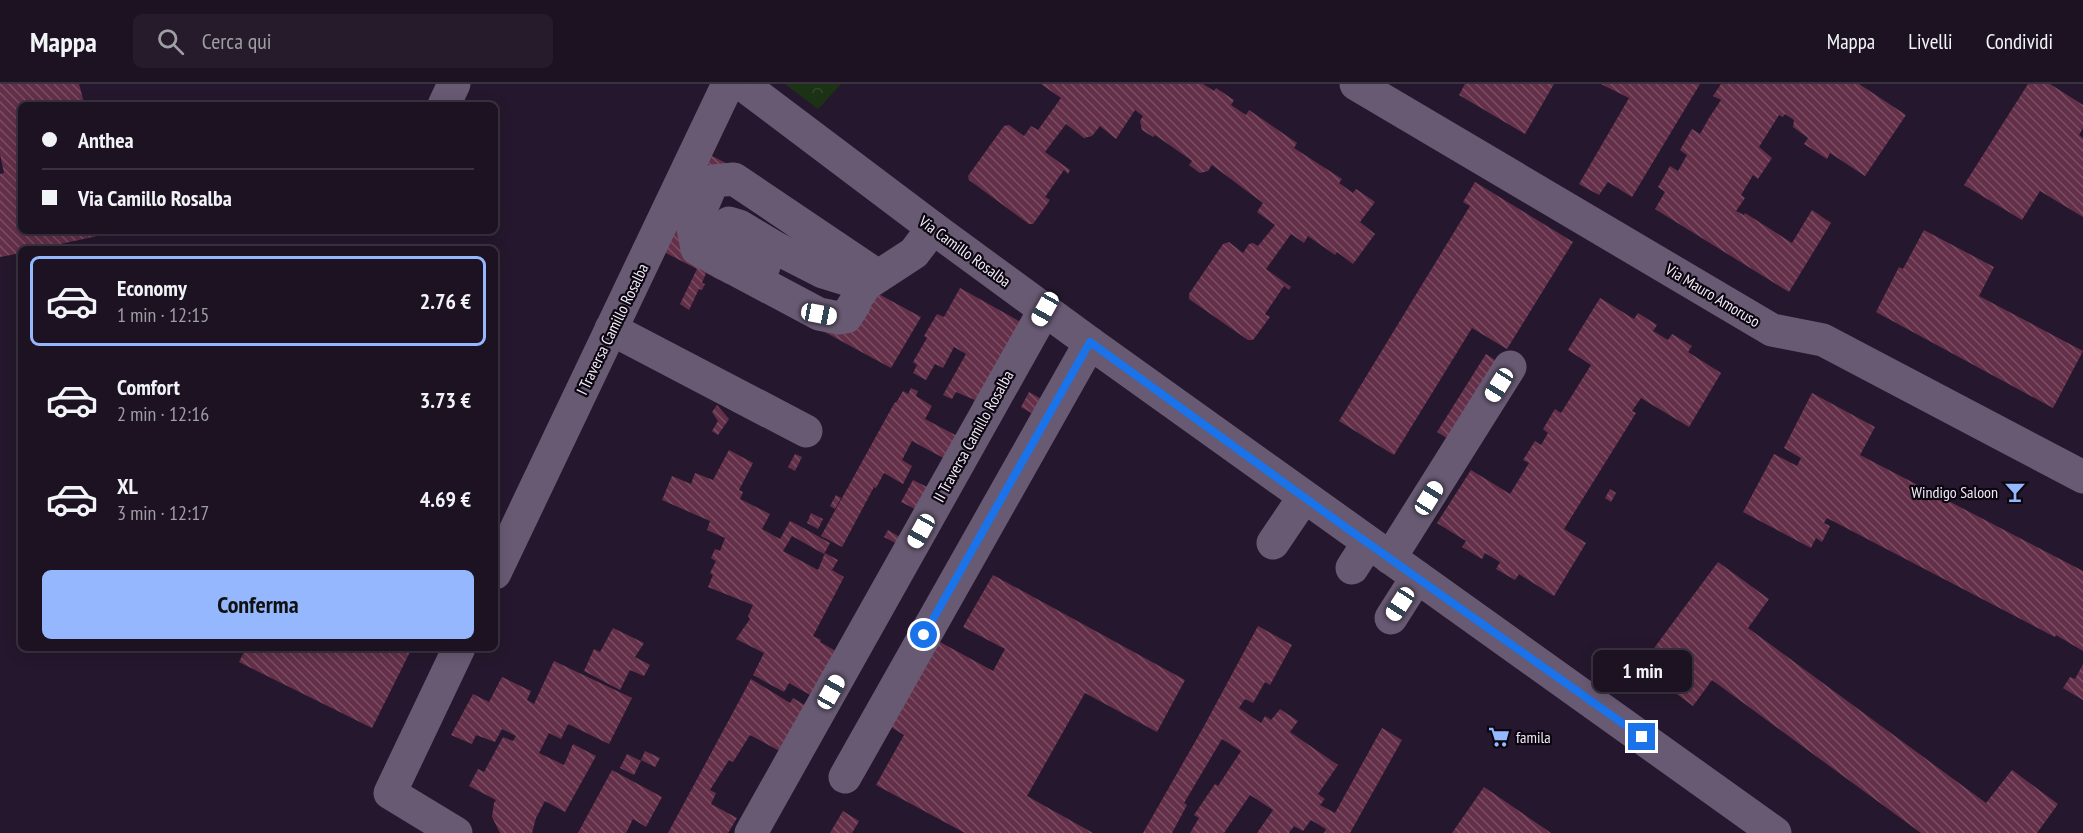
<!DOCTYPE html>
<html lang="it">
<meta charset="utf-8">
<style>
:root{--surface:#1c1222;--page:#251b2a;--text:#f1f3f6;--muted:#a09ea5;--line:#3a3240;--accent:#94b7fd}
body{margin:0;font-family:"PT Sans Narrow",sans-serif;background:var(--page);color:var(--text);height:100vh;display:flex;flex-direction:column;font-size:22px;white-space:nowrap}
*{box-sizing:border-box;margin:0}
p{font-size:20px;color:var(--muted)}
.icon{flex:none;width:33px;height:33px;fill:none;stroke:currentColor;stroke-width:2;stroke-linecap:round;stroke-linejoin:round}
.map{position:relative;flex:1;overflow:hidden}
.details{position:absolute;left:18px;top:162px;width:480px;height:405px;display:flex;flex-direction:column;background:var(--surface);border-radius:9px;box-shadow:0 3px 15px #0003,0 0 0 2px var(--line)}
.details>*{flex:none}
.top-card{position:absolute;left:18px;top:18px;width:480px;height:132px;border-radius:9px;box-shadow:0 3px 15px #0003,0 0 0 2px var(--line);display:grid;align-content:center;height:132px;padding:0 24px;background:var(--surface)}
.end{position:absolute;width:27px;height:27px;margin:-14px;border:8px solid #1a73e8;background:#fff;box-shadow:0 0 0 3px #fff}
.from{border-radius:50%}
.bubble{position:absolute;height:42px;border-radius:9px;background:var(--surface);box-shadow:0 3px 15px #0003,0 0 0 2px var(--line);font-size:20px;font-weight:800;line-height:42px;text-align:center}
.car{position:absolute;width:18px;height:36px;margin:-18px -9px;border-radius:8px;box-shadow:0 0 4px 2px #0007;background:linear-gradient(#fff 24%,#345 0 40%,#fff 0 76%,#345 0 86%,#fff 0)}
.top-card b{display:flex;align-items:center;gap:21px;height:57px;font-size:22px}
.top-card b+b{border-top:2px solid var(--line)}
.top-card i{width:15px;height:15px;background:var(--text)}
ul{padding:10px 0 0;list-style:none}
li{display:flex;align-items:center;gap:18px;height:90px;margin:0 12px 9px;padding:0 12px;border:3px solid transparent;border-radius:9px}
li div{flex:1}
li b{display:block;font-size:22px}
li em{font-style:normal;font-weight:800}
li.on{border-color:var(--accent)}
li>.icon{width:54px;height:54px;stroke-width:1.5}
.cta{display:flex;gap:12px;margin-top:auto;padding:12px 24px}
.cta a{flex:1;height:69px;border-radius:9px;background:var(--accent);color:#111;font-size:24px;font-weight:800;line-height:69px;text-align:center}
header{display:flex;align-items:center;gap:36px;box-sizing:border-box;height:84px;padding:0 30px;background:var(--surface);border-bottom:2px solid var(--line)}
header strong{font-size:28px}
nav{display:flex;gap:33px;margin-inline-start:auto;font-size:21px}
.search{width:420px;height:54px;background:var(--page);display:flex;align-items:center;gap:15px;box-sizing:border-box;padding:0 21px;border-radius:9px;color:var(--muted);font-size:22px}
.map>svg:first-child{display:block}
.forest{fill:url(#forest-crowns)}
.building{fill:url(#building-back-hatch)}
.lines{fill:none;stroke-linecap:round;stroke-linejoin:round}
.minor{stroke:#685a73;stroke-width:33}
.route{stroke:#1a73e8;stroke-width:8}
.labels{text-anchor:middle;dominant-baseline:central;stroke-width:4.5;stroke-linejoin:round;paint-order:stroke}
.street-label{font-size:16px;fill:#f2eaf9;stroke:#0b060f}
.poi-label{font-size:16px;fill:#f2eaf9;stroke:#0b060f;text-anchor:end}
</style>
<header>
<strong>Mappa</strong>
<div class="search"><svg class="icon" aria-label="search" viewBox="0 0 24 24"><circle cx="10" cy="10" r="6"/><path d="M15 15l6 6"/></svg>Cerca qui</div>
<nav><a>Mappa</a><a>Livelli</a><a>Condividi</a></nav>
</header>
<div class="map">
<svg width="2083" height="749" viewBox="0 0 2083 749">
<defs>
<pattern id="forest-crowns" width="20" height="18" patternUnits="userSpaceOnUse" patternTransform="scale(1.5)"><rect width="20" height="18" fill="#1c3215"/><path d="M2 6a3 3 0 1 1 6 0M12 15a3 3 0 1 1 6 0" fill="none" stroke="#32462c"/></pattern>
<pattern id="building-back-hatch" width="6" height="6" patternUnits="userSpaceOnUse" patternTransform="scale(1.5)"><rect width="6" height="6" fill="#643049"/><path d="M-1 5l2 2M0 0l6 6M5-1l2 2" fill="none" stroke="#7b4e64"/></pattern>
</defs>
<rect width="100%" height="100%" fill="#25182e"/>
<polygon class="forest" points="785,0 841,0 818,25"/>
<g class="building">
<polygon points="0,0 79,0 84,19 21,21 21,147 116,148 37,165 21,165 21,169 0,173 0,90 4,89 0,70"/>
<polygon points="1041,0 1203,0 1214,7 1216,4 1234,16 1231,21 1246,31 1249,26 1297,59 1294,64 1342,95 1339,99 1353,109 1356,105 1375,118 1360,138 1375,150 1353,180 1337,168 1335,171 1308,152 1304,159 1291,150 1266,185 1291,203 1289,206 1284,202 1265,230 1270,233 1253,256 1248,256 1189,215 1189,210 1223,160 1229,158 1243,169 1249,160 1253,159 1258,162 1275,141 1257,128 1263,119 1212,81 1208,87 1200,89 1189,81 1192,77 1181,69 1155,51 1153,53 1142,46 1140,37 1143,32 1135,26 1116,55 1100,42 1092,52 1084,54 1066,40 1045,68 1070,86 1068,90 1064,86 1045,113 1050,116 1033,140 1029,140 969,96 968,92 1004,42 1009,41 1024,52 1031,42 1038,46 1061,14"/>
<polygon points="1465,0 1554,0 1525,50 1459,11"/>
<polygon points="1601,0 1700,0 1632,113 1608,98 1599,111 1579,100 1629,14"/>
<polygon points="1721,0 1859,0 1906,31 1865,92 1830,69 1827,75 1804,60 1808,54 1793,43 1794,36 1785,30 1783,33 1779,31 1759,63 1772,74 1758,95 1753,91 1741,111 1745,114 1736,127 1744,131 1745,129 1792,159 1812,126 1831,139 1789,208 1655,125 1665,108 1658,103 1670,82 1678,87 1687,71 1680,66 1692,45 1700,50 1709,34 1721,16 1713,12"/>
<polygon points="2028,0 2050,0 2083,21 2083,44 2079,51 2083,54 2083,133 2040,107 2022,136 1964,101"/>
<polygon points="708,70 728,80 706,144 837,228 873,207 921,233 891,284 729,196 727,200 706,189 702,199 705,200 702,206 699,205 689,226 680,220 697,185 662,167"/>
<polygon points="1475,98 1573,158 1507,265 1472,244 1394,371 1339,337 1470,122 1463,118"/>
<polygon points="1924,146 1994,183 1979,212 2083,267 2053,324 1876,228 1899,183 1903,185"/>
<polygon points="960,204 1026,241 980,322 973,319 975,316 956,308 952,315 943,311 966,270 954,263 943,284 935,280 926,296 913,289 917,281 913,278 927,254 924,252 937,230 944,233"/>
<polygon points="1600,214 1634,235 1638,229 1657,241 1653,247 1668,256 1672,250 1692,262 1688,268 1721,289 1689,343 1641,314 1632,327 1636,329 1564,445 1586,459 1554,512 1519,490 1515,496 1496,485 1500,478 1485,469 1482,475 1462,463 1466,457 1437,439 1471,386 1510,410 1529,379 1523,376 1535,357 1541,361 1548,349 1543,345 1555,325 1561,329 1591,281 1568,266"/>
<polygon points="1486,270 1498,278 1450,356 1437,348"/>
<polygon points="911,304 918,307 916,312 932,322 925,335 961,354 949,377 912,357 902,376 912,382 903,400 884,389 876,404 874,403 842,463 821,452 895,318 896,319 903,307 908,310"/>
<polygon points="1029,308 1043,316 1035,331 1021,323"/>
<polygon points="1812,309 1875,343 1860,371 2083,487 2083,567 2056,551 2055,553 1827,434 1824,439 1830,442 1822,458 1816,454 1811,464 1743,428 1774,370 1797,382 1801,374 1784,364"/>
<polygon points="717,321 729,335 718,351 712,347 718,337 712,328"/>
<polygon points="729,366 753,379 739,406 743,408 740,415 770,430 762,445 780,455 790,437 798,441 830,459 824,470 792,452 783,467 818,486 825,469 838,476 832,486 844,493 813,552 821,556 820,558 846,573 821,617 789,599 784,608 753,591 764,569 736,555 750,535 748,532 753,521 708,503 713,491 710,489 716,477 711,474 715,465 720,467 725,454 707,446 710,437 662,416 672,392 691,400 695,389 713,396"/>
<polygon points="795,370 802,373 795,387 788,383"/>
<polygon points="913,396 933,406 921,428 901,418"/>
<polygon points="1610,405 1616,409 1611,418 1605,414"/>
<polygon points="836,411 841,414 835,425 830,422"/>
<polygon points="811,429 823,435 818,445 807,439"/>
<polygon points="888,446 908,458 905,464 884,453"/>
<polygon points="1718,478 1769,515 1748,544 1986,719 2012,686 2058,720 2037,749 1921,749 1712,596 1693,622 1640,583"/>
<polygon points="993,491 1185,596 1157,648 1085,609 1027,712 1093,749 965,749 876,701 904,651 891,643 940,558 993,587 1005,565 963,543"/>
<polygon points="1258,542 1292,561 1270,601 1265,598 1253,619 1245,615 1239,624 1261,639 1265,632 1271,636 1280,625 1298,637 1290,648 1338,681 1318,710 1325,715 1320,721 1335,729 1382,644 1402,656 1350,749 1324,749 1326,745 1311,736 1303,747 1294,742 1289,749 1257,749 1273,726 1250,711 1224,749 1190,749 1199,734 1194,731 1215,700 1218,702 1241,667 1222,655 1184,719 1187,721 1172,749 1143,749 1203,644"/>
<polygon points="613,544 644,559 635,573 650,581 644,592 630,586 620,606 584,587 594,565 600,568"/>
<polygon points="246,564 412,564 372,644 239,578"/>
<polygon points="554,577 632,614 609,660 568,640 561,655 549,649 539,669 564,681 573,660 596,672 565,728 545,717 536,734 532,749 500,749 492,733 494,719 496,716 469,702 478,685 484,688 503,653 513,657 516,652 502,645 495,658 476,651 472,660 451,651 473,610 489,618 502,593 531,607 527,616 534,620"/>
<polygon points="2083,580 2083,616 2063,604 2070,593 2075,595"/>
<polygon points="751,595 790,619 793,614 816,628 785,670 750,651 733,678 729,676 710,706 716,709 711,720 737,734 728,749 668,749"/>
<polygon points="645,667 660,674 655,683 641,676"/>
<polygon points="627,670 641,677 634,691 620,684"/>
<polygon points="612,686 662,713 646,743 633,735 626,749 578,749"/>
<polygon points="1484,703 1551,749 1452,749"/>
<polygon points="843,727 859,737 852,749 830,749"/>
</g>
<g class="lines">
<g class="minor">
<polyline points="742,0 933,144 1090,259 1775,749"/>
<polyline points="1356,0 1772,246 1823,256 2083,393"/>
<polyline points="444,21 454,0"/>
<polyline points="764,182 729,160 724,148 729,139 739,142 774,163 823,188 865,201"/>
<polyline points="861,208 865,201 914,169 933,144"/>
<polyline points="855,219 846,233 839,234 819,230 697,165 693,144 713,97 734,95 878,192"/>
<polyline points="611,245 806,347"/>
<polyline points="1273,459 1304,413"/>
<polyline points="1390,474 1510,283"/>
<polyline points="1352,484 1368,459"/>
<polyline points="495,489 728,0"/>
<polyline points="1391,534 1417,493"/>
<polyline points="845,693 1090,259"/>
<polyline points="456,749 390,709 459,564"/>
<polyline points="751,749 1045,225"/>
</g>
</g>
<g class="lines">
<polyline class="route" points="924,551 1090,258 1341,440 1642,653"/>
</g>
<defs>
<symbol id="bar-bare" viewBox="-9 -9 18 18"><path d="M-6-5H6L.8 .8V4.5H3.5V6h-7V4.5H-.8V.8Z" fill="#94b7fd" stroke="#0b060f" stroke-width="2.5" paint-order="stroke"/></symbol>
<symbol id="supermarket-bare" viewBox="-9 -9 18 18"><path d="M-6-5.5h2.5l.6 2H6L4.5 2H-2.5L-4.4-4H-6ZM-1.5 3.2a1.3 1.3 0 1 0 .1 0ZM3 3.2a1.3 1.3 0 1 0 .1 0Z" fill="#94b7fd" stroke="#0b060f" stroke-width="2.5" paint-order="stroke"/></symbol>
</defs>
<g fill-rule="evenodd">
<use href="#bar-bare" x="2000" y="393" width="30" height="30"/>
<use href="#supermarket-bare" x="1484" y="638" width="30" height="30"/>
</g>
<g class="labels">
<g class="street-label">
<text transform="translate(965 167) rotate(36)">Via Camillo Rosalba</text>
<text transform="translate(1713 211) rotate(31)">Via Mauro Amoruso</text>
<text transform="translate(612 245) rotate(-64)">I Traversa Camillo Rosalba</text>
<text transform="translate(973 352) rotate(-61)">II Traversa Camillo Rosalba</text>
</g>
<g class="poi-label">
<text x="1998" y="408">Windigo Saloon</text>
<text x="1516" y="653" text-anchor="start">famila</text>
</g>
</g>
</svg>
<i class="end from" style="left:924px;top:551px"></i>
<i class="end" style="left:1642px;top:653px"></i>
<div class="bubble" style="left:1593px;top:566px;width:99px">1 min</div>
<i class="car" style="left:1045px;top:225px;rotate:209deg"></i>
<i class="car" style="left:819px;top:230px;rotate:101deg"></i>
<i class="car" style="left:1499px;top:301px;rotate:212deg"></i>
<i class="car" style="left:1429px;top:414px;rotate:32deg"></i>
<i class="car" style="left:921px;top:447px;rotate:209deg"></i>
<i class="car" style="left:1400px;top:520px;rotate:213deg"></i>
<i class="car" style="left:831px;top:608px;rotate:29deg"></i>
<div class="top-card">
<b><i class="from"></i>Anthea</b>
<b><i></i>Via Camillo Rosalba</b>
</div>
<section class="details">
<ul>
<li class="on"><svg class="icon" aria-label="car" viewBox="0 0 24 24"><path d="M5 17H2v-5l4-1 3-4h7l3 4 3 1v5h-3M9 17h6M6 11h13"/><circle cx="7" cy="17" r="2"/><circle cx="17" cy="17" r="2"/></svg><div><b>Economy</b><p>1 min · 12:15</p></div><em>2.76 €</em></li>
<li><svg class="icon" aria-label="car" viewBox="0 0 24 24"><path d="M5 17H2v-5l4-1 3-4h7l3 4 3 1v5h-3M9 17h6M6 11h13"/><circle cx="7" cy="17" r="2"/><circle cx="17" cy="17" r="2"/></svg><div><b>Comfort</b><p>2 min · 12:16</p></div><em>3.73 €</em></li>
<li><svg class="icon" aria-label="car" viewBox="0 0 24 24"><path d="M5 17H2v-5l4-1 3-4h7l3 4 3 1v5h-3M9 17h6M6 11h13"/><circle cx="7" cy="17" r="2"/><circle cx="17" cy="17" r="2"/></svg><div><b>XL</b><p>3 min · 12:17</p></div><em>4.69 €</em></li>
</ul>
<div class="cta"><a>Conferma</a></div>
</section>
</div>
